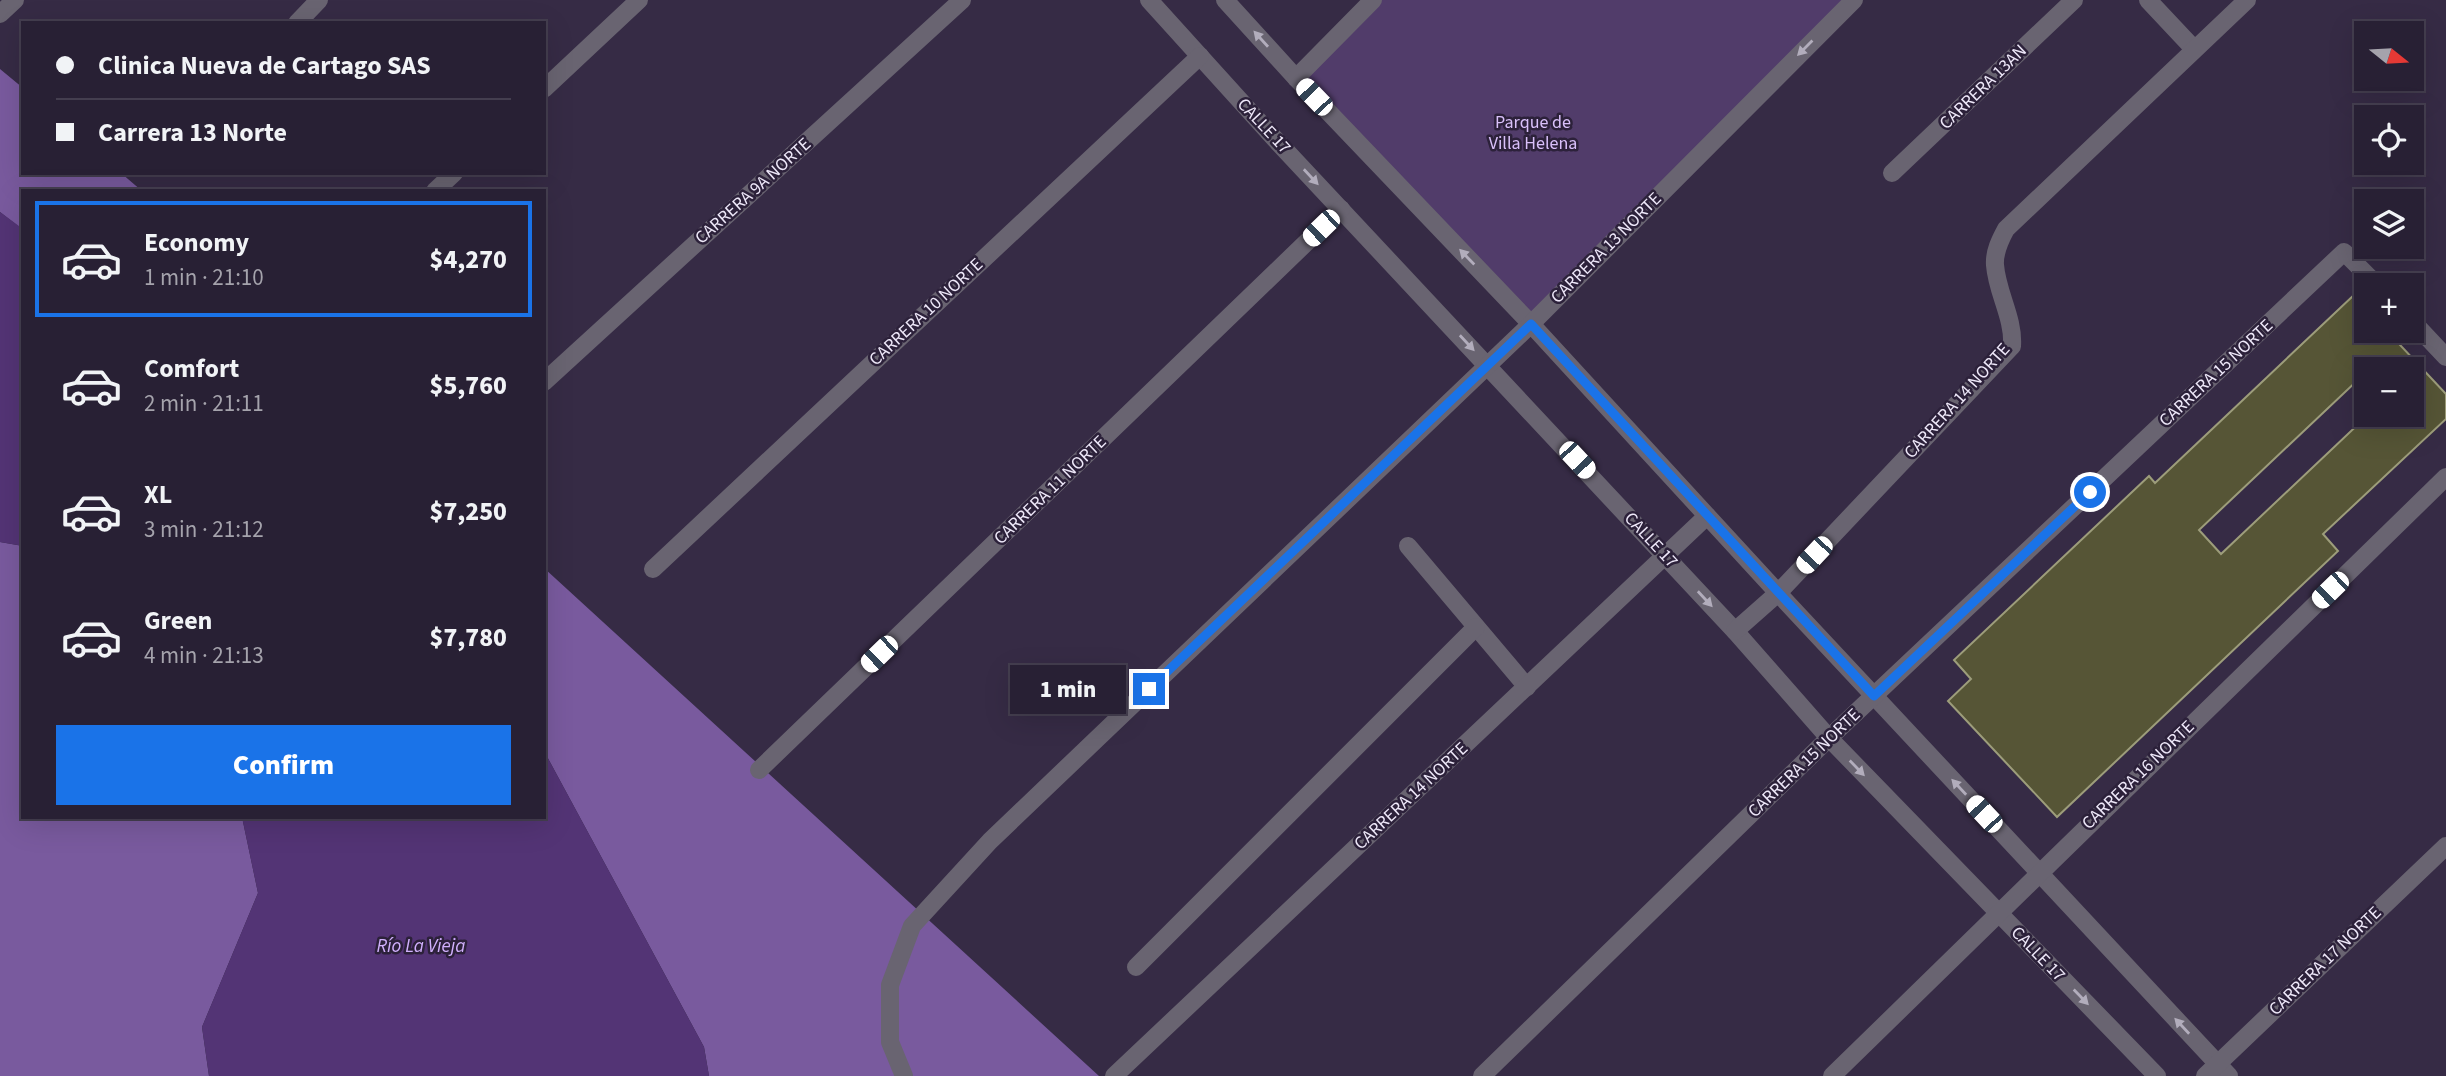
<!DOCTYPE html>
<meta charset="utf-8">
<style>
:root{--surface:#282034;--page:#30283c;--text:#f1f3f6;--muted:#a5a3ac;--line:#443e4f;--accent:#1a73e8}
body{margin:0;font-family:"Source Sans 3",sans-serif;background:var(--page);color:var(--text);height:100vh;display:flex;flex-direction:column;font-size:26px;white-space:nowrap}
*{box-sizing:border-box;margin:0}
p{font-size:23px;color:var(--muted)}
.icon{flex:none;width:38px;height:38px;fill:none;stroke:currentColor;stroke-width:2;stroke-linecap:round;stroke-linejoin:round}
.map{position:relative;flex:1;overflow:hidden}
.panel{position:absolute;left:21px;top:189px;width:525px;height:630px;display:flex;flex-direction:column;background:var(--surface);border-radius:0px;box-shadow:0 7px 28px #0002,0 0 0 2px var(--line)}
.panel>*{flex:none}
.guide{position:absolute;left:21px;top:21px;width:525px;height:154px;border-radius:0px;box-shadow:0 7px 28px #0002,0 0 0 2px var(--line);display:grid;align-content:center;height:154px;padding:0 35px;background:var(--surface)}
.needle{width:46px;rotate:108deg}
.controls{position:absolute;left:2354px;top:21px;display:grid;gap:14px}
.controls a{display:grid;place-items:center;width:70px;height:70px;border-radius:0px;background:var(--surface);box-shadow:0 7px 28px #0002,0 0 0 2px var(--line);font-size:35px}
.end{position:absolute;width:32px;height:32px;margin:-16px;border:9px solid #1a73e8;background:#fff;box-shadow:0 0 0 4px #fff}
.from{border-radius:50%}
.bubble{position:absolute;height:49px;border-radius:0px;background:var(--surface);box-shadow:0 7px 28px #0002,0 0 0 2px var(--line);font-size:23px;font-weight:800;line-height:49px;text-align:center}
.car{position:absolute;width:21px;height:42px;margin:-21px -10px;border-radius:9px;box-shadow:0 0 5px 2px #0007;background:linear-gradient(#fff 24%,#345 0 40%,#fff 0 76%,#345 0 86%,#fff 0)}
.guide b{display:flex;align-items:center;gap:24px;height:66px;font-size:26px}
.guide b+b{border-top:2px solid var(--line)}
.guide i{width:18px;height:18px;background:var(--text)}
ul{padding:12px 0 0;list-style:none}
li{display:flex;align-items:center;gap:21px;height:116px;margin:0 14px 10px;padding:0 21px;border:4px solid transparent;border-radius:0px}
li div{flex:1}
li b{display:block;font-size:26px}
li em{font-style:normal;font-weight:800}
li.on{border-color:var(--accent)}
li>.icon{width:63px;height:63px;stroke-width:1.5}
.action{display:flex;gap:14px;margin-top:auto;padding:14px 35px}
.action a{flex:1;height:80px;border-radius:0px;background:var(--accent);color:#fff;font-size:28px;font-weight:800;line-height:80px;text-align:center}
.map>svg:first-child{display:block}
.green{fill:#513c6a}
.forest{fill:#795a9e}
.water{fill:#533475}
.building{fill:#565536;stroke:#9d9d7b;stroke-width:2;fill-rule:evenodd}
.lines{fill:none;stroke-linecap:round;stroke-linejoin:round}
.lane{stroke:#696471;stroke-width:18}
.street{stroke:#696471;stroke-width:18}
.oneway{fill:#b2adbc}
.route{stroke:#1a73e8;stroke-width:9}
.labels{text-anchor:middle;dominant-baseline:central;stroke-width:5;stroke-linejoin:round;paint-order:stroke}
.street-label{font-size:18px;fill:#eee8f9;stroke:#2c213a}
.park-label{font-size:18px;fill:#d9c0fa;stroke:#2c213a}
.water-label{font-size:19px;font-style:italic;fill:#d1b0fd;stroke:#2c213a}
</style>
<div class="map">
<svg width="2446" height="1076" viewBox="0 0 2446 1076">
<rect width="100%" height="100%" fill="#362b45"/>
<polygon class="green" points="1373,0 1854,0 1531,324 1296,78"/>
<g class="forest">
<polygon points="0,69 23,88 23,173 121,173 142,191 23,191 23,230 0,212"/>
<polygon points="0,542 23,546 23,817 242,817 258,893 202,1027 209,1076 0,1076"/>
<polygon points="544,568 1099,1076 709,1076 704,1047 544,751"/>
</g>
<g class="water">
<polygon points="0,212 23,229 23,546 0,542"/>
<polygon points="544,751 704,1047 709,1076 209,1076 202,1027 258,893 242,817 544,817"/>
</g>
<path class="building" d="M2354,295L2366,308V331H2387L2446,394V419L2323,534L2338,551L2057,817L1948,701L1971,679L1954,660L2149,476L2155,483ZM2366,369H2412V415H2368L2221,554L2199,530L2362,376L2366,381Z"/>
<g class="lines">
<g class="lane">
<polyline points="1408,546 1527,687"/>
<polyline points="1136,967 1476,627"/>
</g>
<g class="street">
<polyline points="1149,0 1274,138 1735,631 1829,738 2157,1076"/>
<polyline points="1225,0 1296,78 1531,324 1778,593 2229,1076"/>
<polyline points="2148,0 2194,49"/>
<polyline points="0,14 15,0"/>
<polyline points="297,23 319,0"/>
<polyline points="1296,78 1373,0"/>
<polyline points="544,89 639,0"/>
<polyline points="1892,173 2074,0"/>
<polyline points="435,191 454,173"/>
<polyline points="2412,321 2446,357"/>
<polyline points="544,382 962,0"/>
<polyline points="653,569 1200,56"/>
<path d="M1735,631L1778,593L2012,346C2014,318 1997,293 1995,265C1994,252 2000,240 2006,229L2247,0"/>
<polyline points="759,770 1341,209"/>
<polyline points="904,1076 890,1042 890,985 912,926 990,841 1531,324 1854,0"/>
<polyline points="1114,1076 1707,516"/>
<polyline points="1482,1076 1829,738 2344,252 2377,285"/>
<polyline points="1832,1076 2446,477"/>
<polyline points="2205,1076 2446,846"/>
</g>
</g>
<defs><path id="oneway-solid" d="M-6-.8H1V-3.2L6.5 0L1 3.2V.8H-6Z" transform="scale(1.75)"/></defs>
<g class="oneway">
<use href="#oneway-solid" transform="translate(1261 39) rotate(-132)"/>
<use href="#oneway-solid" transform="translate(1805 48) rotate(135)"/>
<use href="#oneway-solid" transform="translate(1311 177) rotate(47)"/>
<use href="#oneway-solid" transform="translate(1467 257) rotate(-134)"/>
<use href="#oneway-solid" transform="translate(1467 343) rotate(47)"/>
<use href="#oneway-solid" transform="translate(1705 599) rotate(47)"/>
<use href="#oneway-solid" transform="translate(1857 768) rotate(46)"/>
<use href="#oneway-solid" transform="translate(1959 787) rotate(-133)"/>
<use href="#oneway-solid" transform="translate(2081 997) rotate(46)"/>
<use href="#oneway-solid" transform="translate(2182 1026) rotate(-133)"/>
</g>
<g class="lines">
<polyline class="route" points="1149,689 1531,324 1874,696 2090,492"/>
</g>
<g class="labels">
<g class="street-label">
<text transform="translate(1983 87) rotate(-44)">CARRERA 13AN</text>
<text transform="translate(1264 126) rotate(47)">CALLE 17</text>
<text transform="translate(753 191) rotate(-42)">CARRERA 9A NORTE</text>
<text transform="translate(1606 248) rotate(-45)">CARRERA 13 NORTE</text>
<text transform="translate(926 312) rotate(-43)">CARRERA 10 NORTE</text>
<text transform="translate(2216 373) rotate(-43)">CARRERA 15 NORTE</text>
<text transform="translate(1957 401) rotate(-48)">CARRERA 14 NORTE</text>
<text transform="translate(1050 490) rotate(-44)">CARRERA 11 NORTE</text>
<text transform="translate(1651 540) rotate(47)">CALLE 17</text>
<text transform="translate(1804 763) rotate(-44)">CARRERA 15 NORTE</text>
<text transform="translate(2138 775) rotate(-44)">CARRERA 16 NORTE</text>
<text transform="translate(1411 796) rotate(-43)">CARRERA 14 NORTE</text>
<text transform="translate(2038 954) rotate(46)">CALLE 17</text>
<text transform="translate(2325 961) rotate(-44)">CARRERA 17 NORTE</text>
</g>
<g class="park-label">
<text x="1533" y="122">Parque de<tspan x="1533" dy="21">Villa Helena</tspan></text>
</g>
<g class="water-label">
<text x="421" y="946">Río La Vieja</text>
</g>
</g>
</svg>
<div class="controls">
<a><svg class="needle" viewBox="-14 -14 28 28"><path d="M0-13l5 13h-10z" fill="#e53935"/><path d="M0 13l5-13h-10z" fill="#a5a3ac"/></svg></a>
<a><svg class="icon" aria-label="locate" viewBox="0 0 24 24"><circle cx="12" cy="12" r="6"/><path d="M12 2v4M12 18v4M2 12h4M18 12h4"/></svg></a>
<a><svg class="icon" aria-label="layers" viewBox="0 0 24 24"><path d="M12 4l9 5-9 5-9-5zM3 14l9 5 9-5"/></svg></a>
<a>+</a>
<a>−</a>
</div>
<i class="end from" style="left:2090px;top:492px"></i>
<i class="end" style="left:1149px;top:689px"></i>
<div class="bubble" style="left:1010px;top:665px;width:116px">1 min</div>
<i class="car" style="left:1314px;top:97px;rotate:316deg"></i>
<i class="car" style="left:1321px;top:228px;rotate:226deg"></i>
<i class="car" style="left:1577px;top:460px;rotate:137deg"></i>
<i class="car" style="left:1814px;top:555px;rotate:223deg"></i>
<i class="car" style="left:2330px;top:590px;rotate:226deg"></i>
<i class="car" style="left:879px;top:654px;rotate:226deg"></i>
<i class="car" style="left:1984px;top:814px;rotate:317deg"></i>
<div class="guide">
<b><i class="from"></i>Clinica Nueva de Cartago SAS</b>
<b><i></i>Carrera 13 Norte</b>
</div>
<section class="panel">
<ul>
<li class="on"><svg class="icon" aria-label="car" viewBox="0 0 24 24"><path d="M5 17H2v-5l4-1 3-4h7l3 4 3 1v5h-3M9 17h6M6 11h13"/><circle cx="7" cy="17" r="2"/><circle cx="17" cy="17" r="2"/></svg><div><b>Economy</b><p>1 min · 21:10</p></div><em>$4,270</em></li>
<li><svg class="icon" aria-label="car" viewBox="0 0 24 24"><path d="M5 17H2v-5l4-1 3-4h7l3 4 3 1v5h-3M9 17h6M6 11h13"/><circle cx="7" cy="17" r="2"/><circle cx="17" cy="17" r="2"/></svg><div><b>Comfort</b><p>2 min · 21:11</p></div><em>$5,760</em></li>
<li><svg class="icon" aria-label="car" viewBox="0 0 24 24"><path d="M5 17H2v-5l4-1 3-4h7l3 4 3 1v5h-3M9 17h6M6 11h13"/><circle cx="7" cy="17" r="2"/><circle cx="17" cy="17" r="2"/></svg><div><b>XL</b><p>3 min · 21:12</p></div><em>$7,250</em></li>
<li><svg class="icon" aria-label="car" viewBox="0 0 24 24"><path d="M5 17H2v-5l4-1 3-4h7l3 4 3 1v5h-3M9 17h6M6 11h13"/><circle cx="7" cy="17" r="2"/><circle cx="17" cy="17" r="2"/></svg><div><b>Green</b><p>4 min · 21:13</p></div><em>$7,780</em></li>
</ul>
<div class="action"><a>Confirm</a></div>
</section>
</div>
